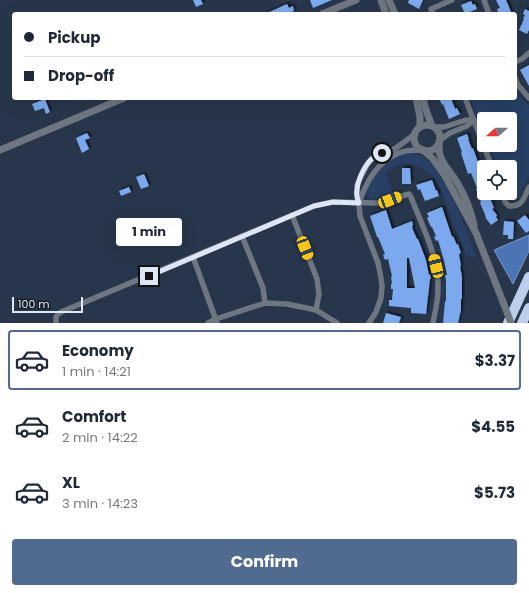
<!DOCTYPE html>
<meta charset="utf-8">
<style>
:root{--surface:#fff;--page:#f6f6f7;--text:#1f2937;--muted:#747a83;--line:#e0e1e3;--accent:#506a90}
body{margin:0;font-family:Poppins,sans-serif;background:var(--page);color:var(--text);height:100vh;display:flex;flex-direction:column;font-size:15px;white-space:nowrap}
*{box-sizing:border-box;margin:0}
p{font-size:13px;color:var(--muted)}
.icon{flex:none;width:22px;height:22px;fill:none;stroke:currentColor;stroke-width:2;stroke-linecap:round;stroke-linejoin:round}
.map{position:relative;height:323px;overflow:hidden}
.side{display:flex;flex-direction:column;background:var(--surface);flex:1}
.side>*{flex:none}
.top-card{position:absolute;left:12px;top:12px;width:505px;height:88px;border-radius:4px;box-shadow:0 4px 16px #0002;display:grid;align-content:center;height:88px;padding:0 12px;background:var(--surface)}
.needle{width:26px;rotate:249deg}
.fabs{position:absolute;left:477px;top:112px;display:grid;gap:8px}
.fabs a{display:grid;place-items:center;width:40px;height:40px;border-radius:4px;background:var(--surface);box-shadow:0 4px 16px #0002;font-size:20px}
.scale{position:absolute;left:12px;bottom:10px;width:71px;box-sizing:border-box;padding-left:4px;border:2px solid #dce6f4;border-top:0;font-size:11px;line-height:14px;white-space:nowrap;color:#dce6f4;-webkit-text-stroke:3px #171d27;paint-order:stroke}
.end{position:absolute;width:18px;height:18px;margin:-9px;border:5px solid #dce6f4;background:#111;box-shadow:0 0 0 2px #111}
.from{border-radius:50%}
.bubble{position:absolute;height:28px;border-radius:4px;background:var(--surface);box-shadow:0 4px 16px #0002;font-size:13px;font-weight:700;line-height:28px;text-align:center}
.car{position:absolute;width:12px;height:24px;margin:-12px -6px;border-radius:5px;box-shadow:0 0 3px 1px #0007;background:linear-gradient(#f5c518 24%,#345 0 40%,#f5c518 0 76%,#345 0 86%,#f5c518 0)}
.top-card b{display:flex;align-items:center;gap:14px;height:38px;font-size:15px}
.top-card b+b{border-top:1px solid var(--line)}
.top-card i{width:10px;height:10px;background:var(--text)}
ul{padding:7px 0 0;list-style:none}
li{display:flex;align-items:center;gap:12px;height:60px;margin:0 8px 6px;padding:0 4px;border:2px solid transparent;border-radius:4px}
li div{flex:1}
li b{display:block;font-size:15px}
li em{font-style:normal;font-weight:700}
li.active{border-color:var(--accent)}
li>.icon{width:36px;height:36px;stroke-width:1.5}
.cta{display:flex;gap:8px;margin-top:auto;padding:8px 12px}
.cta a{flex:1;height:46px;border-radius:4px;background:var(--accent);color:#fff;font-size:16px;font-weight:700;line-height:46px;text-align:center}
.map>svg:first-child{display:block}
.green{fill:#284066}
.water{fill:#4b74b5;stroke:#7696c8}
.building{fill:#7ca9ed;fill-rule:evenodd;filter:url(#shadow)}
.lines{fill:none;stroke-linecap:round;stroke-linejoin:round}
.minor{stroke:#6e7681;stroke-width:5.5}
.tertiary{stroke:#6e7681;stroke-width:7}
.motorway{stroke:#bccee9;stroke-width:10}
.tertiary-bridge{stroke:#6e7681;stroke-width:7}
.route{stroke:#dce6f4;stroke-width:5}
</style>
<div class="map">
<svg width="529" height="323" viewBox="0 0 529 323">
<defs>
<filter id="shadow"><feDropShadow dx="2" dy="-2" stdDeviation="1" flood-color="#0009"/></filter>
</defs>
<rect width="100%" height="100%" fill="#28364b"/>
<g class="green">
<polygon points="515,90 519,96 529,105 529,176 519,197 516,200 513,201 509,199 507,193 510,193 510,167 497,167 489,145 510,145 510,119 484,119 484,133 470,98 515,98"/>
<path d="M403,154C411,153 419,154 426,159C433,164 437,171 441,178C444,184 447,188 450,194C461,214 468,236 476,256L473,257L466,255C459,237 452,220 446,203C443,196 441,188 438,183C425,164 404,157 385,173L394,194C386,197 379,199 371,199L367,196C366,193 366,190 368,187C372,180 385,164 391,160C395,157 399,156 403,154Z"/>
</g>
<polygon class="water" points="529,235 529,251 513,284 494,250"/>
<g class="building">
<polygon points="193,0 201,0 203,4 196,7"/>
<polygon points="310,0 332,0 313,8"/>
<polygon points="409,0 423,0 419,9 408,3"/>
<polygon points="496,0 506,0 512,14 499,14 497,9 500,8"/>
<polygon points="471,1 473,5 475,4 477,9 465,14 461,5"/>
<polygon points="287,4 289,8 293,6 294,11 287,14 265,14"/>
<polygon points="525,9 529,11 529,30 527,34 519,30 524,19 523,19 525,15 523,14"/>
<polygon points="529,65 529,86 520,70"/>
<polygon points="439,98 451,98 455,109 457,108 460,114 449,119 443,104 442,105"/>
<polygon points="45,99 50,112 46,114 44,108 35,111 32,104"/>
<polygon points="87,133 90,138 85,140 89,149 82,153 76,138"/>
<polygon points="467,134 469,139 468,139 472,149 473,148 484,179 484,193 488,193 494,208 492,209 497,215 496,217 498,220 491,225 485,217 486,217 480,203 481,202 476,189 477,188 471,173 468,174 461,153 462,152 457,138"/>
<polygon points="402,168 410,168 411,184 402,184"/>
<polygon points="144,174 149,186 141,189 136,177"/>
<polygon points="432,180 436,191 437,190 439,196 425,201 420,189 418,190 416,185"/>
<polygon points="129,187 131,192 121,196 119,191"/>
<polygon points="442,207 452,237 453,236 457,245 458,244 461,253 459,254 461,266 460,266 462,277 462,299 461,299 461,310 458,323 443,323 445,301 446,301 446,280 445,275 447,275 444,261 438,240 436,241 434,237 436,236 432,227 431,227 427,218 429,217 427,213"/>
<path d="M386,210L392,229L412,221L413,225L412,226L413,230L417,239H418L426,260L429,275L430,274L431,279H430L426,314L411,313V308L389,306V300H392L393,289H391V284H392L391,277L392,276L388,259L385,260L383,255L385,254L378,237H377L370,216ZM407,258H409L415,288H407Z"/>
<polygon points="525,215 529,220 529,231 526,233 517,221"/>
<polygon points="504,221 514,222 513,239 508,239 508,235 503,235"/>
<polygon points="386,313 401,317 399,323 383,323"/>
</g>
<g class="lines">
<g class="minor">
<polyline points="484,0 489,14"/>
<polyline points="433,14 431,9 452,0"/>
<polyline points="515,62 522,59 529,53"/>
<polyline points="515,78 518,85 529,98"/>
<polyline points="465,98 492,167"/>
<polyline points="434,127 444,127 466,120 474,120"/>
<polyline points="440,140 450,133 467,126 474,120"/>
<path d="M502,193L505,202L509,206C523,207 524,197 529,187"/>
<path d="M359,203C361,198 362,193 365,188C372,172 386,156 402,152C408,150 415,150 421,150"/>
<polyline points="292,215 317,279 319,294 316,310"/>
<polyline points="242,236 263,288 265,303"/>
<polyline points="193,257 217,323"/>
<path d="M56,323V317L58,314L61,312L314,206L333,202L378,203L409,194L411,197C422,226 439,257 438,289C438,301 435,312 433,323"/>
<polyline points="208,323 216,319 265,303 287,304 316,310 337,323"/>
<polyline points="369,323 376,312 381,298 382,286 381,278 378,263 360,216 359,203 357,196 357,185 367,165 372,158 396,148 415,134"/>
</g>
<g class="tertiary">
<polyline points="381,0 386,14"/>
<polyline points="389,0 395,14"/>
<polyline points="322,14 356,0"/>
<polyline points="416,98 420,117 420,127"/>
<polyline points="423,98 426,110 432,126"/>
<circle cx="427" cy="138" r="13"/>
<path d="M439,142C439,147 439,151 440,155C443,166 453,174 458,184C465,196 471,211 474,225"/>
<polyline points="0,150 124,98"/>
<polyline points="423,150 433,159 445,176 476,233 503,302"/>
</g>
<g class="motorway">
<polyline points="508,323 529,277"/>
<polyline points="522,323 529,308"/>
</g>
<polyline class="tertiary-bridge" points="503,302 511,323"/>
</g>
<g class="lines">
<path class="route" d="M149,276L314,206L333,202L359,203C357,198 356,194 357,190C358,179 365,164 373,158C376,156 379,155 382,153"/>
</g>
</svg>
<div class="fabs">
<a><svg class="needle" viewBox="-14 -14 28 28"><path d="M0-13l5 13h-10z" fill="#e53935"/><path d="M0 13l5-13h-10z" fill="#747a83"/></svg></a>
<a><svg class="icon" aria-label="locate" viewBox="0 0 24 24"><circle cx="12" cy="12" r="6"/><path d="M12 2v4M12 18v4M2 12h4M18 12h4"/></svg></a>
</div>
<div class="scale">100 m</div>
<i class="end from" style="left:382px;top:153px"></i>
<i class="end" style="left:149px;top:276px"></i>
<div class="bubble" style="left:116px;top:218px;width:66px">1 min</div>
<i class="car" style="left:390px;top:200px;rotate:69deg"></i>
<i class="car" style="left:305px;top:248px;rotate:159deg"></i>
<i class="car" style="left:436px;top:266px;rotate:347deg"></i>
<div class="top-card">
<b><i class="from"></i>Pickup</b>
<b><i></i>Drop-off</b>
</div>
</div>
<section class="side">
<ul>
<li class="active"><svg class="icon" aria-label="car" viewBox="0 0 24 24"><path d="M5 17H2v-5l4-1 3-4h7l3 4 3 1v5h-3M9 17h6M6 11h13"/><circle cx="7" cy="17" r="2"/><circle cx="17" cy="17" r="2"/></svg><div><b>Economy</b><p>1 min · 14:21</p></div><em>$3.37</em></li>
<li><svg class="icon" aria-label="car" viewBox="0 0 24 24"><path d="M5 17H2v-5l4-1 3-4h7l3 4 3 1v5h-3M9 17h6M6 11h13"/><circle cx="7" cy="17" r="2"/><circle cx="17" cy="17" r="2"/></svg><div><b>Comfort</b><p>2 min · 14:22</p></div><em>$4.55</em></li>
<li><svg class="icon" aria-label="car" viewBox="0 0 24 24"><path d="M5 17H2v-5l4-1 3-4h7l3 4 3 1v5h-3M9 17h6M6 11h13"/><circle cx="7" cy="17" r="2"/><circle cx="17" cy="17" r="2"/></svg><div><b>XL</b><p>3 min · 14:23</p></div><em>$5.73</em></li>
</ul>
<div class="cta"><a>Confirm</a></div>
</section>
